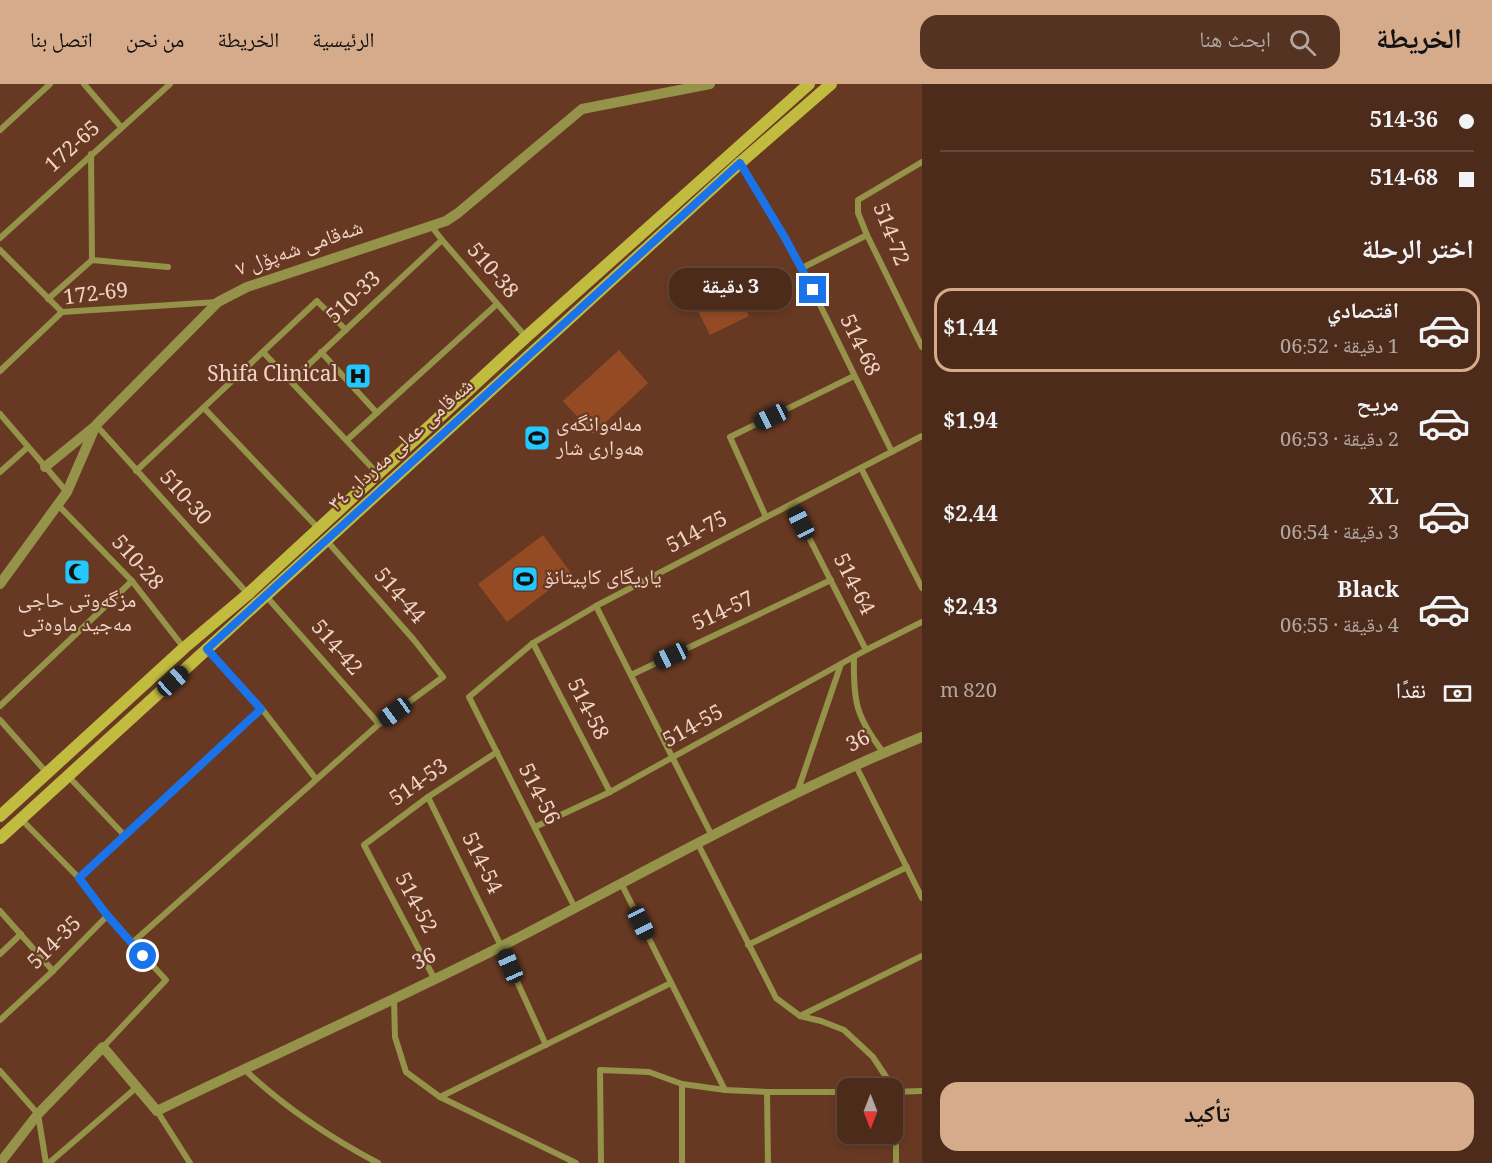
<!DOCTYPE html>
<html lang="ar">
<meta charset="utf-8">
<style>
:root{--surface:#4d2b1a;--page:#543323;--text:#f1f3f6;--muted:#b3a7a2;--line:#644739;--accent:#d6ab8b}
body{margin:0;font-family:Georgia,"Noto Naskh Arabic",serif;background:var(--page);color:var(--text);direction:rtl;height:100vh;display:flex;flex-direction:column;font-size:22px;white-space:nowrap}
*{box-sizing:border-box;margin:0}
p{font-size:20px;color:var(--muted)}
.icon{flex:none;width:33px;height:33px;fill:none;stroke:currentColor;stroke-width:2;stroke-linecap:round;stroke-linejoin:round}
.map{position:relative;flex:1;overflow:hidden;direction:ltr}
.side{display:flex;flex-direction:column;background:var(--surface);width:570px}
.side>*{flex:none}
.banner{display:grid;align-content:center;height:132px;padding:0 18px;background:var(--surface)}
.needle{width:39px;rotate:180deg}
.controls{position:absolute;left:837px;top:994px;display:grid;gap:12px}
.controls a{display:grid;place-items:center;width:66px;height:66px;border-radius:12px;background:var(--surface);box-shadow:0 3px 9px #0003,0 0 0 2px var(--line);font-size:30px}
.end{position:absolute;width:27px;height:27px;margin:-14px;border:8px solid #1a73e8;background:#fff;box-shadow:0 0 0 3px #fff}
.from{border-radius:50%}
.bubble{position:absolute;height:42px;border-radius:18px;background:var(--surface);box-shadow:0 3px 9px #0003,0 0 0 2px var(--line);font-size:20px;font-weight:700;line-height:42px;text-align:center;direction:rtl}
.car{position:absolute;width:18px;height:36px;margin:-18px -9px;border-radius:8px;box-shadow:0 0 4px 2px #0007;background:linear-gradient(#222 24%,#8ab4d8 0 40%,#222 0 76%,#8ab4d8 0 86%,#222 0)}
.banner b{display:flex;align-items:center;gap:21px;height:57px;font-size:22px}
.banner b+b{border-top:2px solid var(--line)}
.banner i{width:15px;height:15px;background:var(--text)}
ul{padding:0;list-style:none}
li{display:flex;align-items:center;gap:18px;height:84px;margin:0 12px 9px;padding:0 6px;border:3px solid transparent;border-radius:18px}
li div{flex:1}
li b{display:block;font-size:22px}
li em{font-style:normal;font-weight:700}
li.current{border-color:var(--accent)}
li>.icon{width:54px;height:54px;stroke-width:1.5}
h2{padding:0 18px;font-size:27px;line-height:72px}
.pay{display:flex;align-items:center;gap:15px;height:66px;padding:0 18px;font-size:22px}
.pay p{margin-inline-start:auto}
.primary-button{display:flex;gap:12px;margin-top:auto;padding:12px 18px}
.primary-button a{flex:1;height:69px;border-radius:18px;background:var(--accent);color:#111;font-size:24px;font-weight:700;line-height:69px;text-align:center}
header{display:flex;align-items:center;gap:36px;box-sizing:border-box;height:84px;padding:0 30px;background:var(--accent);color:#111}
header strong{font-size:28px}
nav{display:flex;gap:33px;margin-inline-start:auto;font-size:21px}
.search{width:420px;height:54px;background:var(--page);display:flex;align-items:center;gap:15px;box-sizing:border-box;padding:0 21px;border-radius:18px;color:var(--muted);font-size:22px}
main{display:flex;flex:1;min-height:0}
.map>svg:first-child{display:block}
.green{fill:#944b24}
.lines{fill:none;stroke-linecap:round;stroke-linejoin:round}
.minor{stroke:#95924a;stroke-width:6}
.tertiary{stroke:#95924a;stroke-width:10}
.secondary{stroke:#c1bb3f;stroke-width:12}
.route{stroke:#1a73e8;stroke-width:8}
.labels{text-anchor:middle;dominant-baseline:central;stroke-width:4.5;stroke-linejoin:round;paint-order:stroke}
.street-label{font-size:21px;fill:#f1d4c7;stroke:#673923}
.poi-label{font-size:21px;fill:#f1d4c7;stroke:#673923;text-anchor:start}
</style>
<header>
<strong>الخريطة</strong>
<div class="search"><svg class="icon" aria-label="search" viewBox="0 0 24 24"><circle cx="10" cy="10" r="6"/><path d="M15 15l6 6"/></svg>ابحث هنا</div>
<nav><a>الرئيسية</a><a>الخريطة</a><a>من نحن</a><a>اتصل بنا</a></nav>
</header>
<main>
<section class="side">
<div class="banner">
<b><i class="from"></i>514-36</b>
<b><i></i>514-68</b>
</div>
<h2>اختر الرحلة</h2>
<ul>
<li class="current"><svg class="icon" aria-label="car" viewBox="0 0 24 24"><path d="M5 17H2v-5l4-1 3-4h7l3 4 3 1v5h-3M9 17h6M6 11h13"/><circle cx="7" cy="17" r="2"/><circle cx="17" cy="17" r="2"/></svg><div><b>اقتصادي</b><p>1 دقيقة · 06:52</p></div><em>$1.44</em></li>
<li><svg class="icon" aria-label="car" viewBox="0 0 24 24"><path d="M5 17H2v-5l4-1 3-4h7l3 4 3 1v5h-3M9 17h6M6 11h13"/><circle cx="7" cy="17" r="2"/><circle cx="17" cy="17" r="2"/></svg><div><b>مريح</b><p>2 دقيقة · 06:53</p></div><em>$1.94</em></li>
<li><svg class="icon" aria-label="car" viewBox="0 0 24 24"><path d="M5 17H2v-5l4-1 3-4h7l3 4 3 1v5h-3M9 17h6M6 11h13"/><circle cx="7" cy="17" r="2"/><circle cx="17" cy="17" r="2"/></svg><div><b>XL</b><p>3 دقيقة · 06:54</p></div><em>$2.44</em></li>
<li><svg class="icon" aria-label="car" viewBox="0 0 24 24"><path d="M5 17H2v-5l4-1 3-4h7l3 4 3 1v5h-3M9 17h6M6 11h13"/><circle cx="7" cy="17" r="2"/><circle cx="17" cy="17" r="2"/></svg><div><b>Black</b><p>4 دقيقة · 06:55</p></div><em>$2.43</em></li>
</ul>
<div class="pay"><svg class="icon" aria-label="cash" viewBox="0 0 24 24"><path d="M3 7h18v10H3z"/><circle cx="12" cy="12" r="2"/></svg>نقدًا<p>820 m</p></div>
<div class="primary-button"><a>تأكيد</a></div>
</section>
<div class="map">
<svg width="922" height="1079" viewBox="0 0 922 1079">
<rect width="100%" height="100%" fill="#673923"/>
<g class="green">
<polygon points="736,205 749,232 710,251 697,225"/>
<polygon points="619,266 648,299 593,350 563,317"/>
<polygon points="543,451 571,489 507,538 478,500"/>
</g>
<g class="lines">
<g class="minor">
<polyline points="84,0 121,43"/>
<polyline points="0,46 50,0"/>
<polyline points="91,70 92,176"/>
<polyline points="922,78 858,116 858,129 867,151 922,263"/>
<polyline points="740,79 802,184 892,368"/>
<polyline points="432,143 442,156 526,253"/>
<polyline points="0,154 170,0"/>
<polyline points="0,166 62,228"/>
<polyline points="802,184 867,151"/>
<polyline points="48,215 92,176 168,183"/>
<polyline points="263,268 378,390"/>
<polyline points="321,268 377,329"/>
<polyline points="0,287 62,228 217,218"/>
<polyline points="291,297 442,156"/>
<polyline points="204,324 319,445"/>
<polyline points="0,330 67,408"/>
<polyline points="96,341 248,510"/>
<polyline points="347,356 497,220"/>
<polyline points="861,384 922,504"/>
<polyline points="136,387 317,217 346,246"/>
<polyline points="0,388 28,363"/>
<polyline points="792,420 866,566"/>
<polyline points="58,421 132,497 184,564"/>
<polyline points="766,433 730,353 854,292"/>
<polyline points="266,512 379,640"/>
<polyline points="596,522 712,752"/>
<polyline points="533,559 610,708"/>
<polyline points="207,565 262,625 316,695"/>
<path d="M854,573C853,617 856,633 883,668"/>
<polyline points="631,591 831,496"/>
<polyline points="0,622 132,497"/>
<polyline points="0,636 47,689"/>
<polyline points="856,682 922,814"/>
<polyline points="68,692 125,752"/>
<polyline points="797,709 841,580"/>
<polyline points="428,713 501,862 546,961"/>
<polyline points="21,735 79,794 107,832 166,896 103,963"/>
<polyline points="535,743 610,708 866,566 922,538"/>
<polyline points="697,758 776,914 800,932 821,937 844,946 873,973 896,1008 896,1079"/>
<polyline points="79,794 262,625"/>
<polyline points="621,799 725,1006"/>
<polyline points="575,824 469,613 533,559 596,522 922,352"/>
<polyline points="0,827 53,887"/>
<polyline points="132,859 379,640 443,593 414,556 327,457"/>
<polyline points="748,861 907,783"/>
<polyline points="0,870 21,850"/>
<polyline points="434,894 364,761 428,713 497,668"/>
<polyline points="394,915 395,953 406,988 440,1013 576,1079"/>
<polyline points="800,932 922,872"/>
<polyline points="0,936 53,887 107,832"/>
<path d="M244,985C284,1023 329,1053 378,1079"/>
<polyline points="0,987 38,1030 46,1079"/>
<polyline points="682,1000 682,1079"/>
<polyline points="767,1008 768,1079"/>
<polyline points="893,1008 922,1007"/>
<polyline points="440,1013 671,899"/>
<polyline points="157,1027 190,1079"/>
<polyline points="49,1079 137,1003"/>
<polyline points="601,1079 600,986 649,988 682,1000 725,1006 767,1008 848,1008"/>
</g>
<g class="tertiary">
<polyline points="45,383 94,343"/>
<polyline points="0,500 67,408 96,341 218,218 247,203 446,137 458,129 582,25 710,0"/>
<path d="M0,1079L38,1030L103,963L157,1027C272,971 390,919 504,861C643,790 778,711 922,653"/>
</g>
<g class="secondary">
<polyline points="0,732 184,564 248,510 526,253 809,0"/>
<polyline points="0,754 740,79 831,0"/>
</g>
</g>
<g class="lines">
<polyline class="route" points="143,872 107,831 79,794 261,625 207,565 740,79 784,152 813,206"/>
</g>
<defs>
<symbol id="hospital-square" viewBox="-11 -11 22 22"><rect x="-9" y="-9" width="18" height="18" rx="4" fill="#23c9fe" stroke="#673923"/><path d="M-5-5h3v3.5h4V-5h3V5h-3V1.5h-4V5h-3Z" fill="#111"/></symbol>
<symbol id="stadium-square" viewBox="-11 -11 22 22"><rect x="-9" y="-9" width="18" height="18" rx="4" fill="#23c9fe" stroke="#673923"/><path d="M0-5a6.5 5 0 1 0 0 10a6.5 5 0 1 0 0-10ZM-3.5-1.8h7v3.6h-7Z" fill="#111"/></symbol>
<symbol id="mosque-square" viewBox="-11 -11 22 22"><rect x="-9" y="-9" width="18" height="18" rx="4" fill="#23c9fe" stroke="#673923"/><path d="M3.5-4.9A6 6 0 1 0 3.5 4.9A5 5 0 1 1 3.5-4.9Z" fill="#111"/></symbol>
</defs>
<g fill-rule="evenodd">
<use href="#hospital-square" x="343" y="277" width="30" height="30"/>
<use href="#stadium-square" x="522" y="339" width="30" height="30"/>
<use href="#mosque-square" x="62" y="473" width="30" height="30"/>
<use href="#stadium-square" x="510" y="480" width="30" height="30"/>
</g>
<g class="labels">
<g class="street-label">
<text transform="translate(74 64) rotate(-42)">172-65</text>
<text transform="translate(889 151) rotate(69)">514-72</text>
<text transform="translate(300 166) rotate(-19)">شەقامی شەپۆل ٧</text>
<text transform="translate(491 188) rotate(49)">510-38</text>
<text transform="translate(96 212) rotate(-7)">172-69</text>
<text transform="translate(355 215) rotate(-43)">510-33</text>
<text transform="translate(858 262) rotate(64)">514-68</text>
<text transform="translate(402 362) rotate(-42)">شەقامی عەلی مەردان ٣٤</text>
<text transform="translate(184 415) rotate(48)">510-30</text>
<text transform="translate(698 450) rotate(-28)">514-75</text>
<text transform="translate(136 480) rotate(48)">510-28</text>
<text transform="translate(852 501) rotate(63)">514-64</text>
<text transform="translate(398 513) rotate(49)">514-44</text>
<text transform="translate(724 529) rotate(-25)">514-57</text>
<text transform="translate(335 565) rotate(49)">514-42</text>
<text transform="translate(586 626) rotate(63)">514-58</text>
<text transform="translate(694 644) rotate(-29)">514-55</text>
<text transform="translate(859 659) rotate(-26)">36</text>
<text transform="translate(420 700) rotate(-35)">514-53</text>
<text transform="translate(537 711) rotate(63)">514-56</text>
<text transform="translate(480 780) rotate(64)">514-54</text>
<text transform="translate(414 820) rotate(62)">514-52</text>
<text transform="translate(56 860) rotate(-45)">514-35</text>
<text transform="translate(425 877) rotate(-26)">36</text>
</g>
<g class="poi-label">
<text x="338" y="292" text-anchor="end">Shifa Clinical</text>
<text x="556" y="342">مەلەوانگەی<tspan x="556" dy="24">هەواری شار</tspan></text>
<text x="544" y="495">یاریگای کاپیتانۆ</text>
<text x="77" y="518" text-anchor="middle">مزگەوتی حاجی<tspan x="77" dy="24">مەجید ماوەتی</tspan></text>
</g>
</g>
</svg>
<div class="controls">
<a><svg class="needle" viewBox="-14 -14 28 28"><path d="M0-13l5 13h-10z" fill="#e53935"/><path d="M0 13l5-13h-10z" fill="#b3a7a2"/></svg></a>
</div>
<i class="end from" style="left:143px;top:872px"></i>
<i class="end" style="left:813px;top:206px"></i>
<div class="bubble" style="left:669px;top:184px;width:123px">3 دقيقة</div>
<i class="car" style="left:771px;top:333px;rotate:244deg"></i>
<i class="car" style="left:801px;top:439px;rotate:333deg"></i>
<i class="car" style="left:671px;top:572px;rotate:245deg"></i>
<i class="car" style="left:173px;top:597px;rotate:48deg"></i>
<i class="car" style="left:395px;top:628px;rotate:234deg"></i>
<i class="car" style="left:641px;top:839px;rotate:154deg"></i>
<i class="car" style="left:510px;top:882px;rotate:336deg"></i>
</div>
</main>
